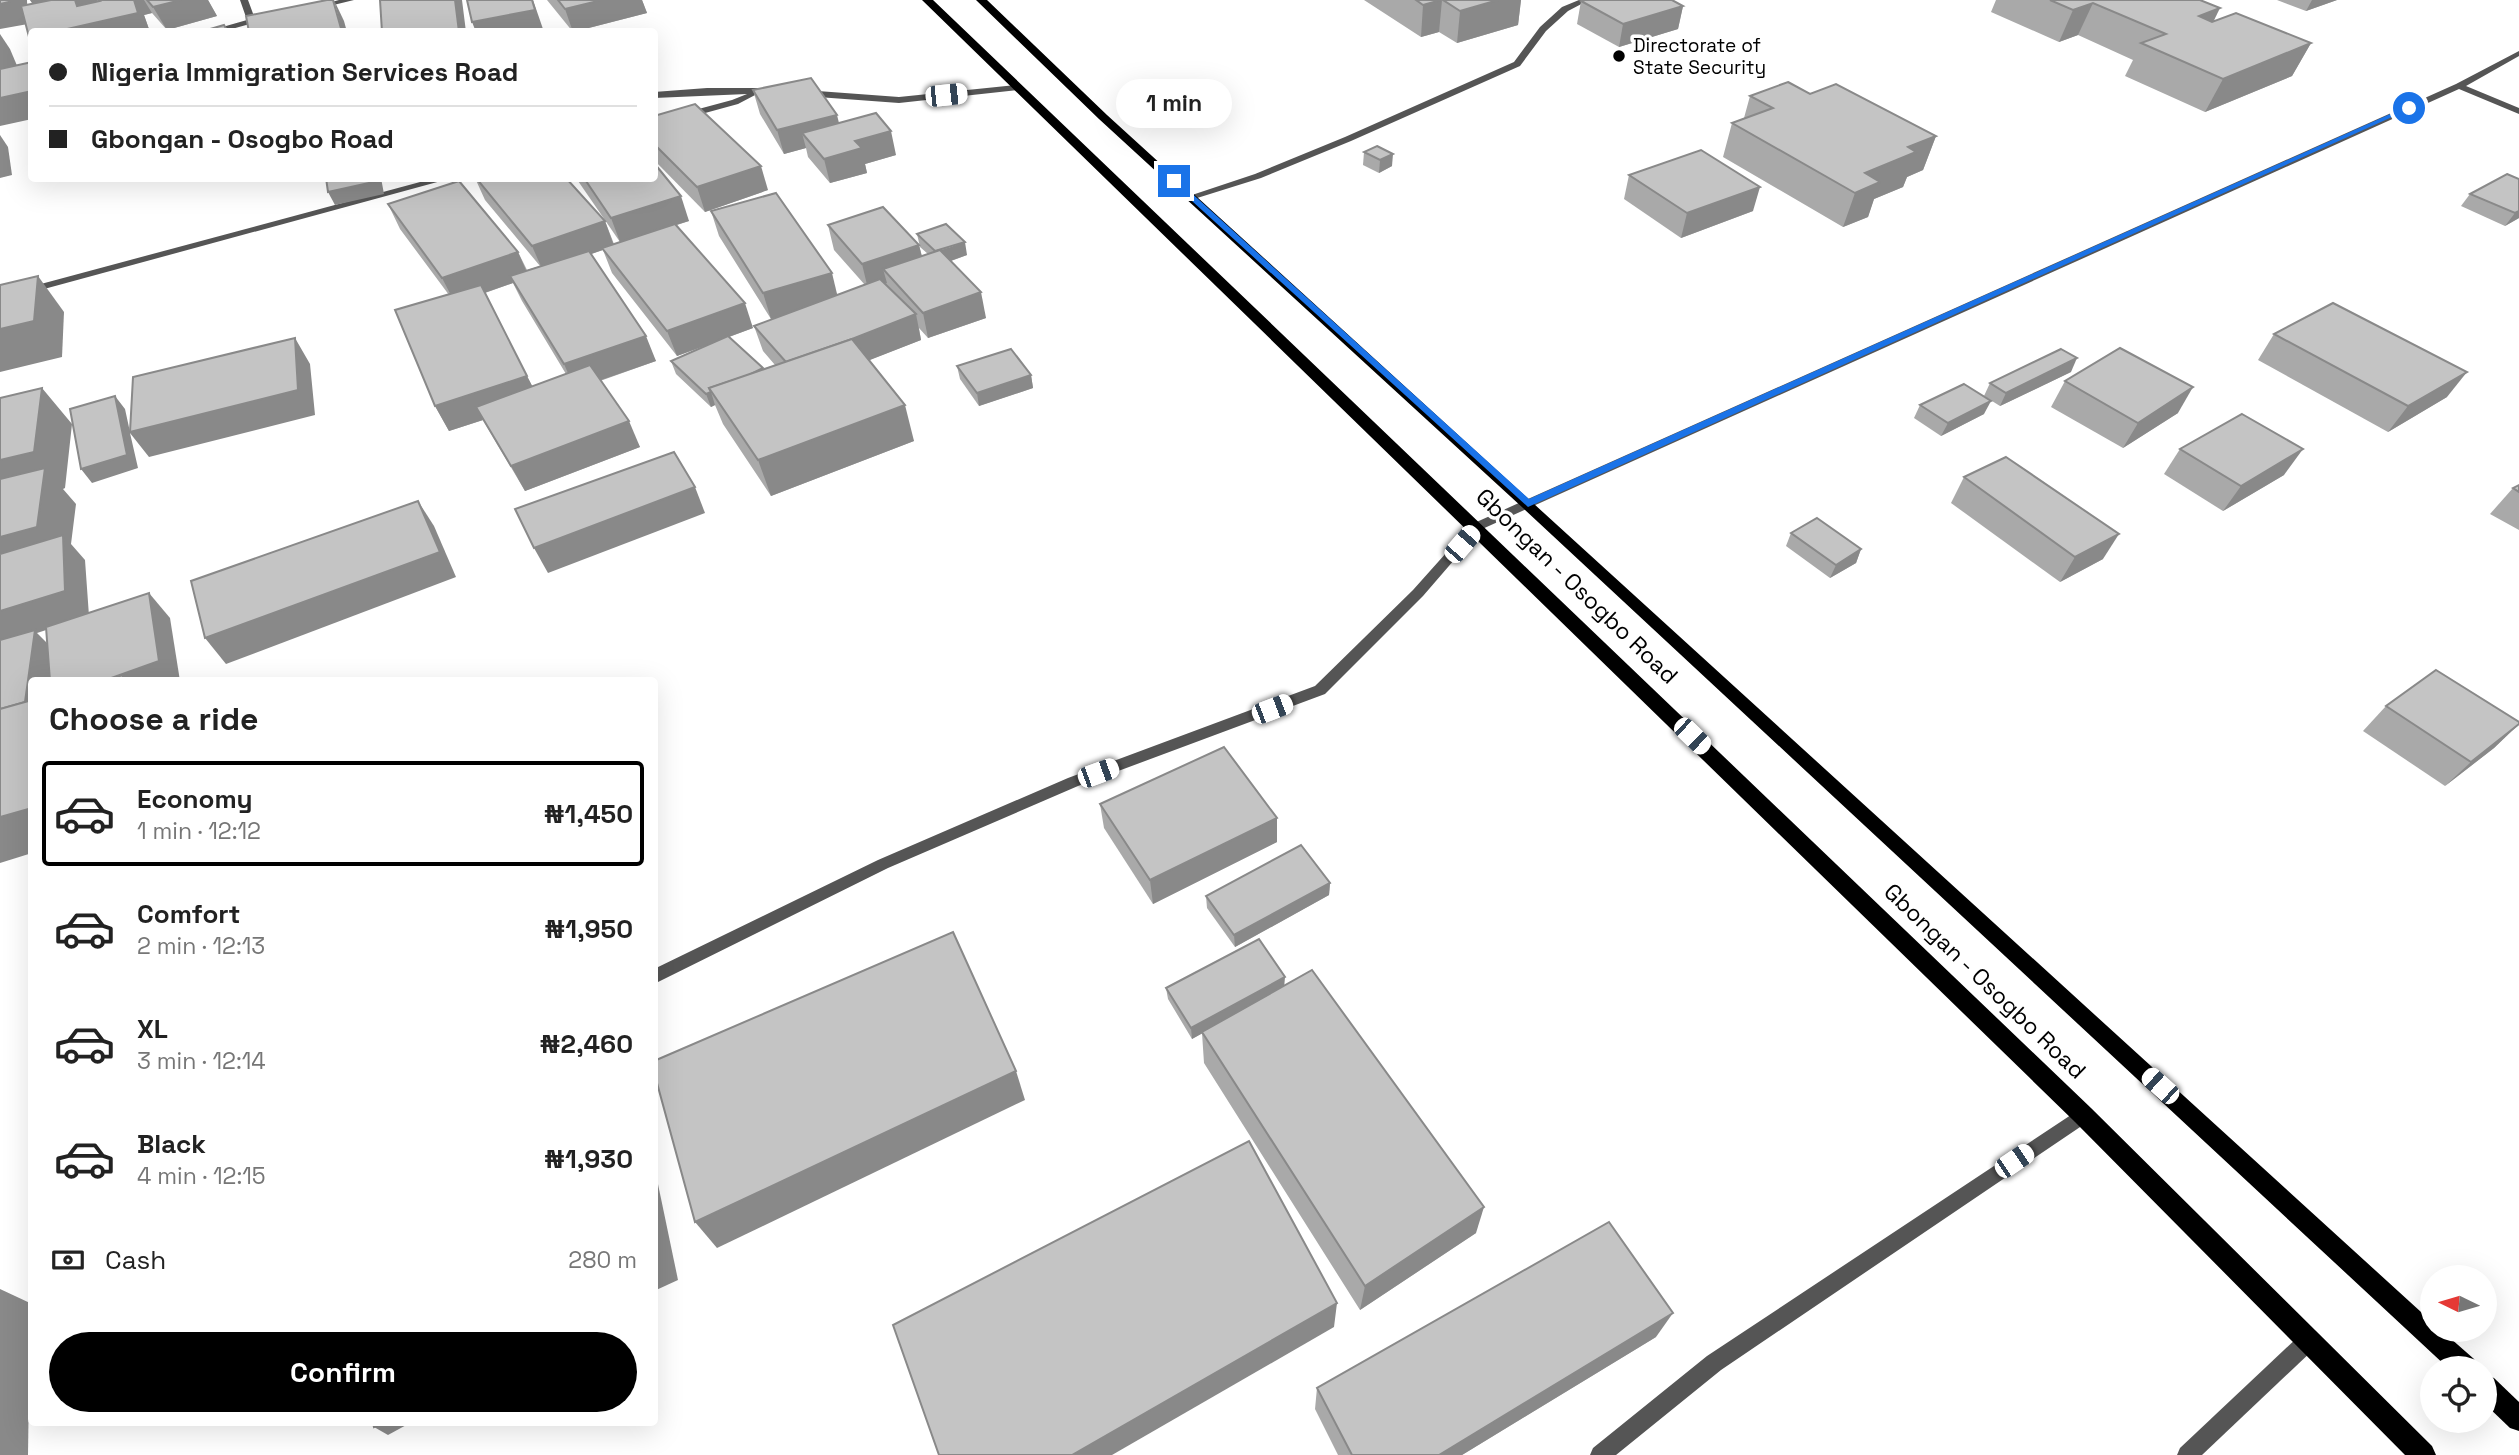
<!DOCTYPE html>
<meta charset="utf-8">
<style>
:root{--surface:#fff;--page:#f2f2f2;--text:#222;--muted:#767676;--line:#e0e0e0;--accent:#000}
body{margin:0;font-family:"Space Grotesk",sans-serif;background:var(--page);color:var(--text);height:100vh;display:flex;flex-direction:column;font-size:26px;white-space:nowrap}
*{box-sizing:border-box;margin:0}
p{font-size:23px;color:var(--muted)}
.icon{flex:none;width:38px;height:38px;fill:none;stroke:currentColor;stroke-width:2;stroke-linecap:round;stroke-linejoin:round}
.map{position:relative;flex:1;overflow:hidden}
.details{position:absolute;left:28px;top:677px;width:630px;height:749px;display:flex;flex-direction:column;background:var(--surface);border-radius:7px;box-shadow:0 7px 28px #0002}
.details>*{flex:none}
.banner{position:absolute;left:28px;top:28px;width:630px;height:154px;border-radius:7px;box-shadow:0 7px 28px #0002;display:grid;align-content:center;height:154px;padding:0 21px;background:var(--surface)}
.needle{width:46px;rotate:275deg}
.fabs{position:absolute;left:2420px;top:1265px;display:grid;gap:14px}
.fabs a{display:grid;place-items:center;width:77px;height:77px;border-radius:50%;background:var(--surface);box-shadow:0 7px 28px #0002;font-size:35px}
.end{position:absolute;width:32px;height:32px;margin:-16px;border:9px solid #1a73e8;background:#fff;box-shadow:0 0 0 4px #fff}
.from{border-radius:50%}
.bubble{position:absolute;height:49px;border-radius:24px;background:var(--surface);box-shadow:0 7px 28px #0002;font-size:23px;font-weight:700;line-height:49px;text-align:center}
.car{position:absolute;width:21px;height:42px;margin:-21px -10px;border-radius:9px;box-shadow:0 0 5px 2px #0007;background:linear-gradient(#fff 24%,#345 0 40%,#fff 0 76%,#345 0 86%,#fff 0)}
.banner b{display:flex;align-items:center;gap:24px;height:66px;font-size:26px}
.banner b+b{border-top:2px solid var(--line)}
.banner i{width:18px;height:18px;background:var(--text)}
ul{padding:0;list-style:none}
li{display:flex;align-items:center;gap:21px;height:105px;margin:0 14px 10px;padding:0 7px;border:4px solid transparent;border-radius:7px}
li div{flex:1}
li b{display:block;font-size:26px}
li em{font-style:normal;font-weight:700}
li.active{border-color:var(--accent)}
li>.icon{width:63px;height:63px;stroke-width:1.5}
h2{padding:0 21px;font-size:32px;line-height:84px}
.pay{display:flex;align-items:center;gap:18px;height:77px;padding:0 21px;font-size:26px}
.pay p{margin-inline-start:auto}
.action{display:flex;gap:14px;margin-top:auto;padding:14px 21px}
.action a{flex:1;height:80px;border-radius:42px;background:var(--accent);color:#fff;font-size:28px;font-weight:700;line-height:80px;text-align:center}
.map>svg:first-child{display:block}
.lines{fill:none;stroke-linecap:round;stroke-linejoin:round}
.service{fill:#555;fill-rule:evenodd}
.minor{fill:#555;fill-rule:evenodd}
.primary{fill:#000;fill-rule:evenodd}
.wall{fill:#a9a9a9;fill-rule:evenodd}
.shaded-wall{fill:#898989}
.building{fill:#c4c4c4;stroke:#898989;stroke-width:2}
.route{fill:#1a73e8}
.poi-dot{fill:#000;stroke:#fff;stroke-width:2.5}
.labels{text-anchor:middle;dominant-baseline:central;stroke-width:7;stroke-linejoin:round;paint-order:stroke}
.far-poi-label{font-size:19px;fill:#000;stroke:#fff;text-anchor:start}
.street-label{font-size:23px;fill:#000;stroke:#fff}
</style>
<div class="map">
<svg width="2519" height="1455" viewBox="0 0 2519 1455">
<rect width="100%" height="100%" fill="#fff"/>
<g class="lines">
<g class="service">
<polygon points="1579,0 1589,0 1568,11 1546,31 1520,66 1351,141 1261,178 1194,199 1186,197 1255,174 1345,137 1514,62 1540,27 1562,7"/>
<polygon points="2307,1332 2314,1335 2317,1342 2314,1349 2202,1455 2177,1455 2180,1448 2300,1335"/>
</g>
<g class="minor">
<polygon points="240,0 248,0 255,19 267,16 271,18 221,32 205,32 247,20"/>
<polygon points="339,0 354,0 317,9 313,7"/>
<polygon points="2519,51 2519,56 2466,86 2519,108 2519,114 2459,89 1480,530 1423,596 1325,694 1078,786 888,868 654,984 654,969 878,860 1068,778 1315,686 1413,590 1472,524 2456,84"/>
<polygon points="1016,85 1020,88 1019,90 899,103 804,96 800,93 804,90 899,97"/>
<polygon points="707,88 770,88 774,91 770,94 757,94 738,104 654,127 654,121 732,100 747,94 654,98 654,92"/>
<polygon points="435,178 452,178 0,301 0,295"/>
<polygon points="2083,1107 2089,1109 2092,1115 2089,1121 1721,1370 1616,1455 1590,1455 1593,1448 1707,1356"/>
</g>
<g class="primary">
<polygon points="922,0 933,0 2091,1108 2432,1446 2436,1455 2405,1455 2075,1122"/>
<polygon points="976,0 987,0 1107,115 2432,1322 2432,1330 2441,1330 2474,1359 2477,1368 2448,1368 1523,508 1099,119"/>
<polygon points="2485,1375 2494,1378 2519,1402 2519,1431 2510,1428 2485,1404"/>
</g>
</g>
<g class="wall">
<polygon points="30,0 208,0 217,16 167,30 152,13 144,15 150,32 32,32 32,40 29,37 27,5 33,4"/>
<polygon points="547,0 642,0 647,13 573,32"/>
<polygon points="1364,0 1521,0 1518,25 1457,43 1439,32 1421,37"/>
<polygon points="1996,0 2200,0 2213,22 2311,43 2292,76 2205,112 2125,76 2133,60 2078,35 2059,42 1991,12"/>
<polygon points="2277,0 2337,0 2306,11"/>
<polygon points="1581,1 1683,6 1678,29 1619,47 1577,24"/>
<polygon points="753,90 839,123 896,155 865,164 867,173 830,183 808,157 806,148 784,154 760,114"/>
<polygon points="1810,94 1936,136 1923,170 1907,177 1903,187 1874,199 1868,217 1843,227 1723,157 1732,123 1744,118 1750,96"/>
<polygon points="654,116 768,190 705,212 654,160"/>
<polygon points="1364,152 1392,166 1379,173 1363,165"/>
<polygon points="1629,175 1753,211 1681,238 1624,199"/>
<path d="M475,178H566L605,221L614,244L620,242L576,178H654L689,221L677,225L753,328L729,337L763,369L775,365L763,351L754,326L785,314L771,319L719,236L711,211L837,295L865,285L834,250L828,225L919,245L922,256L928,254L920,247L917,234L967,255L951,261L986,318L928,338L919,328L921,340L869,360L914,441L771,496L723,424L715,405L711,407L676,374L671,361L718,341L677,356L612,273L603,250L591,254L656,361L600,381L640,447L525,491L483,420L449,431L435,406L449,295L400,229L388,204L518,252L527,270L540,266L485,200ZM513,283L522,301L566,374L532,386L485,293Z"/>
<polygon points="2519,179 2519,218 2505,226 2461,206 2470,194"/>
<polygon points="2274,334 2447,397 2388,432 2258,360"/>
<polygon points="957,366 1031,375 1033,388 979,406 960,379"/>
<polygon points="2071,372 2000,406 1984,396 1990,383"/>
<polygon points="2065,381 2178,413 2123,448 2051,407"/>
<polygon points="1920,405 1984,414 1941,436 1914,418"/>
<polygon points="2180,449 2284,475 2223,511 2164,474"/>
<polygon points="1964,477 2103,559 2060,582 1951,503"/>
<polygon points="2519,485 2519,530 2490,514 2513,488"/>
<polygon points="1791,533 1861,549 1856,563 1830,578 1786,546"/>
<polygon points="2386,706 2519,724 2494,748 2445,786 2363,731"/>
<polygon points="1100,804 1277,818 1277,842 1153,904 1104,828"/>
<polygon points="1330,883 1329,895 1235,947 1207,908 1206,896"/>
<polygon points="1285,986 1476,1233 1360,1310 1204,1063 1202,1033 1192,1039 1168,999 1166,988"/>
<polygon points="1656,1337 1462,1455 1338,1455 1315,1409 1317,1388"/>
</g>
<g class="shaded-wall">
<polygon points="13,0 27,0 28,24 0,29 0,4"/>
<polygon points="30,0 97,0 101,6 117,0 144,0 152,13 144,15 150,32 54,32 43,19"/>
<polygon points="181,0 208,0 217,16 167,30 153,7"/>
<polygon points="334,0 344,21 347,32 342,32"/>
<polygon points="455,0 462,0 466,32 459,32"/>
<polygon points="533,0 544,32 476,32 472,22"/>
<polygon points="602,0 642,0 647,13 573,32 565,9"/>
<polygon points="1442,0 1439,32 1421,37 1423,5"/>
<polygon points="1498,0 1521,0 1518,25 1457,43 1460,11"/>
<polygon points="2312,0 2337,0 2306,11"/>
<polygon points="2093,3 2078,35 2059,42 2073,10"/>
<polygon points="1683,6 1678,29 1619,47 1623,24"/>
<polygon points="2220,8 2204,41 2199,16"/>
<polygon points="0,34 10,49 18,68 0,73"/>
<polygon points="2311,43 2292,76 2205,112 2223,79"/>
<polygon points="32,91 32,119 0,126 0,98"/>
<polygon points="837,115 843,139 802,133 806,148 784,154 777,130"/>
<polygon points="891,131 896,155 865,164 867,173 830,183 824,159 855,141"/>
<polygon points="0,135 8,147 12,175 0,178"/>
<polygon points="1936,136 1923,170 1907,177 1903,187 1874,199 1868,217 1843,227 1855,193 1865,173 1908,147"/>
<polygon points="1393,154 1392,166 1379,173 1380,160"/>
<polygon points="761,166 768,190 705,212 697,187"/>
<polygon points="52,178 67,178 54,182"/>
<polygon points="377,178 381,178 384,194 335,205 328,192"/>
<polygon points="1760,187 1753,211 1681,238 1687,213"/>
<polygon points="681,196 689,221 620,242 611,218"/>
<polygon points="2519,211 2519,218 2505,226 2515,213"/>
<polygon points="605,221 614,246 543,271 532,246"/>
<polygon points="965,242 967,255 939,265 936,252"/>
<polygon points="919,245 925,270 883,269 887,283 868,289 862,264"/>
<polygon points="518,252 529,277 510,276 513,283 455,303 442,278"/>
<polygon points="832,273 838,298 771,319 763,293"/>
<polygon points="38,276 64,312 62,357 0,372 0,329"/>
<polygon points="981,292 986,318 928,338 923,313"/>
<polygon points="745,303 753,328 677,356 667,331"/>
<polygon points="916,314 921,340 796,389 788,364"/>
<polygon points="646,336 656,361 575,389 564,364"/>
<polygon points="295,338 310,364 315,415 149,457 130,433 138,468 92,483 81,469 115,396 125,409 130,432"/>
<polygon points="2077,358 2071,372 2000,406 2006,393"/>
<polygon points="2467,372 2447,397 2388,432 2408,406"/>
<polygon points="1031,375 1033,388 979,406 977,393"/>
<polygon points="527,376 540,401 476,407 483,420 449,431 435,406"/>
<polygon points="2193,387 2178,413 2123,448 2138,423"/>
<polygon points="42,388 72,424 65,488 63,489 76,504 71,544 85,560 89,616 37,633 59,655 56,681 32,681 32,737 0,645 0,460"/>
<polygon points="711,392 715,405 711,407 706,394"/>
<polygon points="1991,401 1984,414 1941,436 1948,423"/>
<polygon points="905,405 914,441 771,496 758,460"/>
<polygon points="629,421 640,447 525,491 511,466"/>
<polygon points="2303,449 2284,475 2223,511 2241,486"/>
<polygon points="695,487 705,513 548,573 534,548"/>
<polygon points="418,501 434,526 456,577 226,664 205,638"/>
<polygon points="2119,534 2103,559 2060,582 2075,557"/>
<polygon points="1861,549 1856,563 1830,578 1836,565"/>
<polygon points="149,593 170,618 180,681 103,681"/>
<polygon points="2519,724 2494,748 2445,786 2471,762"/>
<polygon points="32,808 32,853 0,863 0,817"/>
<polygon points="1277,818 1277,842 1153,904 1150,880"/>
<polygon points="1330,883 1329,895 1235,947 1234,935"/>
<polygon points="1285,977 1284,989 1192,1039 1191,1028"/>
<polygon points="1016,1071 1025,1100 717,1248 695,1222"/>
<polygon points="654,1165 678,1280 654,1291"/>
<polygon points="1484,1207 1476,1233 1360,1310 1365,1286"/>
<polygon points="0,1289 30,1303 28,1455 0,1455"/>
<polygon points="1337,1303 1334,1327 1112,1455 1072,1455"/>
<polygon points="1673,1313 1656,1337 1462,1455 1439,1455"/>
<polygon points="383,1423 410,1423 388,1435 374,1427"/>
</g>
<g class="building">
<polygon points="0,0 13,0 13,1 0,4"/>
<polygon points="51,0 75,0 77,6 100,1 99,0 134,0 138,13 54,32 32,32 32,36 29,37 21,6"/>
<polygon points="147,0 181,0 153,7"/>
<polygon points="327,0 333,0 342,32 249,32 246,16"/>
<polygon points="380,0 455,0 459,32 382,32"/>
<polygon points="467,0 532,0 535,10 472,22"/>
<polygon points="558,0 602,0 565,9"/>
<polygon points="1416,0 1441,0 1423,5"/>
<polygon points="1443,0 1498,0 1460,11"/>
<polygon points="1585,0 1672,0 1683,6 1623,24 1581,1"/>
<polygon points="2050,0 2200,0 2220,8 2199,16 2212,22 2236,13 2311,43 2223,79 2141,43 2166,34 2093,3 2073,10"/>
<polygon points="224,25 228,32 200,32"/>
<polygon points="32,62 32,91 0,98 0,69"/>
<polygon points="811,78 837,115 777,130 753,90"/>
<polygon points="1788,82 1810,94 1836,84 1936,136 1908,147 1916,152 1865,173 1880,182 1855,193 1732,123 1773,108 1750,96"/>
<polygon points="695,104 761,166 697,187 654,144 654,116"/>
<polygon points="29,106 32,106 32,122"/>
<polygon points="876,113 891,131 855,141 862,148 824,159 802,133"/>
<polygon points="1377,146 1393,154 1380,160 1364,152"/>
<polygon points="1701,150 1760,187 1687,213 1629,175"/>
<polygon points="654,163 681,196 611,218 584,178 654,178"/>
<polygon points="2507,174 2519,179 2519,211 2515,213 2470,194"/>
<polygon points="326,178 377,178 378,181 328,192"/>
<polygon points="476,178 566,178 605,221 532,246"/>
<polygon points="459,181 518,252 442,278 388,204"/>
<polygon points="776,193 832,273 763,293 711,211"/>
<polygon points="883,207 919,245 862,264 828,225"/>
<polygon points="675,224 745,303 667,331 602,248"/>
<polygon points="946,224 965,242 935,251 917,234"/>
<polygon points="940,250 981,292 923,313 883,269"/>
<polygon points="589,251 646,336 564,364 510,276"/>
<polygon points="38,276 34,321 0,329 0,285"/>
<polygon points="880,279 916,314 852,339 786,362 754,326"/>
<polygon points="481,285 527,376 435,406 395,310"/>
<polygon points="2333,303 2467,372 2408,406 2274,334"/>
<polygon points="728,336 763,368 749,375 709,388 711,392 706,394 671,361"/>
<polygon points="295,338 298,390 130,432 133,377"/>
<polygon points="852,339 905,405 758,460 709,388"/>
<polygon points="2120,348 2193,387 2138,423 2065,381"/>
<polygon points="1011,349 1031,375 977,393 957,366"/>
<polygon points="2061,349 2077,358 2006,393 1990,383"/>
<polygon points="590,365 629,421 511,466 476,407"/>
<polygon points="1964,384 1991,401 1948,423 1920,405"/>
<polygon points="42,388 34,452 0,460 0,398"/>
<polygon points="115,396 127,455 81,469 70,409"/>
<polygon points="2242,414 2303,449 2241,486 2180,449"/>
<polygon points="674,452 695,487 534,548 515,509"/>
<polygon points="2006,457 2119,534 2075,557 1964,477"/>
<polygon points="45,468 37,527 0,537 0,479"/>
<polygon points="2519,485 2519,492 2513,488"/>
<polygon points="418,501 440,552 205,638 191,581"/>
<polygon points="1817,518 1861,549 1836,565 1791,533"/>
<polygon points="63,535 65,591 0,611 0,554"/>
<polygon points="149,593 159,661 103,681 50,681 46,627"/>
<polygon points="35,630 25,702 0,709 0,640"/>
<polygon points="2436,670 2519,722 2519,724 2471,762 2386,706"/>
<polygon points="123,675 123,681 103,681"/>
<polygon points="32,700 32,808 0,817 0,709"/>
<polygon points="1224,747 1277,818 1150,880 1100,804"/>
<polygon points="1301,845 1330,883 1234,935 1206,896"/>
<polygon points="953,932 1016,1071 695,1222 654,1072 654,1061"/>
<polygon points="1259,939 1285,977 1191,1028 1166,988"/>
<polygon points="1312,970 1484,1207 1365,1286 1202,1032"/>
<polygon points="1249,1141 1337,1303 1072,1455 939,1455 893,1325"/>
<polygon points="1609,1222 1673,1313 1439,1455 1352,1455 1317,1388"/>
<polygon points="373,1423 383,1423 374,1427"/>
</g>
<polygon class="route" points="2406,107 2412,108 1528,507 1170,181 1176,179 1529,499"/>
<circle class="poi-dot" cx="1619" cy="56" r="7"/>
<g class="labels">
<g class="far-poi-label">
<text x="1633" y="45">Directorate of<tspan x="1633" dy="22">State Security</tspan></text>
</g>
<g class="street-label">
<text transform="translate(1577 586) rotate(44)">Gbongan - Osogbo Road</text>
<text transform="translate(1985 981) rotate(44)">Gbongan - Osogbo Road</text>
</g>
</g>
</svg>
<div class="fabs">
<a><svg class="needle" viewBox="-14 -14 28 28"><path d="M0-13l5 13h-10z" fill="#e53935"/><path d="M0 13l5-13h-10z" fill="#767676"/></svg></a>
<a><svg class="icon" aria-label="locate" viewBox="0 0 24 24"><circle cx="12" cy="12" r="6"/><path d="M12 2v4M12 18v4M2 12h4M18 12h4"/></svg></a>
</div>
<i class="end from" style="left:2409px;top:108px"></i>
<i class="end" style="left:1174px;top:181px"></i>
<div class="bubble" style="left:1116px;top:79px;width:116px">1 min</div>
<i class="car" style="left:946px;top:95px;rotate:84deg"></i>
<i class="car" style="left:1462px;top:544px;rotate:41deg"></i>
<i class="car" style="left:1272px;top:709px;rotate:69deg"></i>
<i class="car" style="left:1692px;top:736px;rotate:134deg"></i>
<i class="car" style="left:1098px;top:773px;rotate:70deg"></i>
<i class="car" style="left:2160px;top:1086px;rotate:312deg"></i>
<i class="car" style="left:2014px;top:1161px;rotate:56deg"></i>
<div class="banner">
<b><i class="from"></i>Nigeria Immigration Services Road</b>
<b><i></i>Gbongan - Osogbo Road</b>
</div>
<section class="details">
<h2>Choose a ride</h2>
<ul>
<li class="active"><svg class="icon" aria-label="car" viewBox="0 0 24 24"><path d="M5 17H2v-5l4-1 3-4h7l3 4 3 1v5h-3M9 17h6M6 11h13"/><circle cx="7" cy="17" r="2"/><circle cx="17" cy="17" r="2"/></svg><div><b>Economy</b><p>1 min · 12:12</p></div><em>₦1,450</em></li>
<li><svg class="icon" aria-label="car" viewBox="0 0 24 24"><path d="M5 17H2v-5l4-1 3-4h7l3 4 3 1v5h-3M9 17h6M6 11h13"/><circle cx="7" cy="17" r="2"/><circle cx="17" cy="17" r="2"/></svg><div><b>Comfort</b><p>2 min · 12:13</p></div><em>₦1,950</em></li>
<li><svg class="icon" aria-label="car" viewBox="0 0 24 24"><path d="M5 17H2v-5l4-1 3-4h7l3 4 3 1v5h-3M9 17h6M6 11h13"/><circle cx="7" cy="17" r="2"/><circle cx="17" cy="17" r="2"/></svg><div><b>XL</b><p>3 min · 12:14</p></div><em>₦2,460</em></li>
<li><svg class="icon" aria-label="car" viewBox="0 0 24 24"><path d="M5 17H2v-5l4-1 3-4h7l3 4 3 1v5h-3M9 17h6M6 11h13"/><circle cx="7" cy="17" r="2"/><circle cx="17" cy="17" r="2"/></svg><div><b>Black</b><p>4 min · 12:15</p></div><em>₦1,930</em></li>
</ul>
<div class="pay"><svg class="icon" aria-label="cash" viewBox="0 0 24 24"><path d="M3 7h18v10H3z"/><circle cx="12" cy="12" r="2"/></svg>Cash<p>280 m</p></div>
<div class="action"><a>Confirm</a></div>
</section>
</div>
